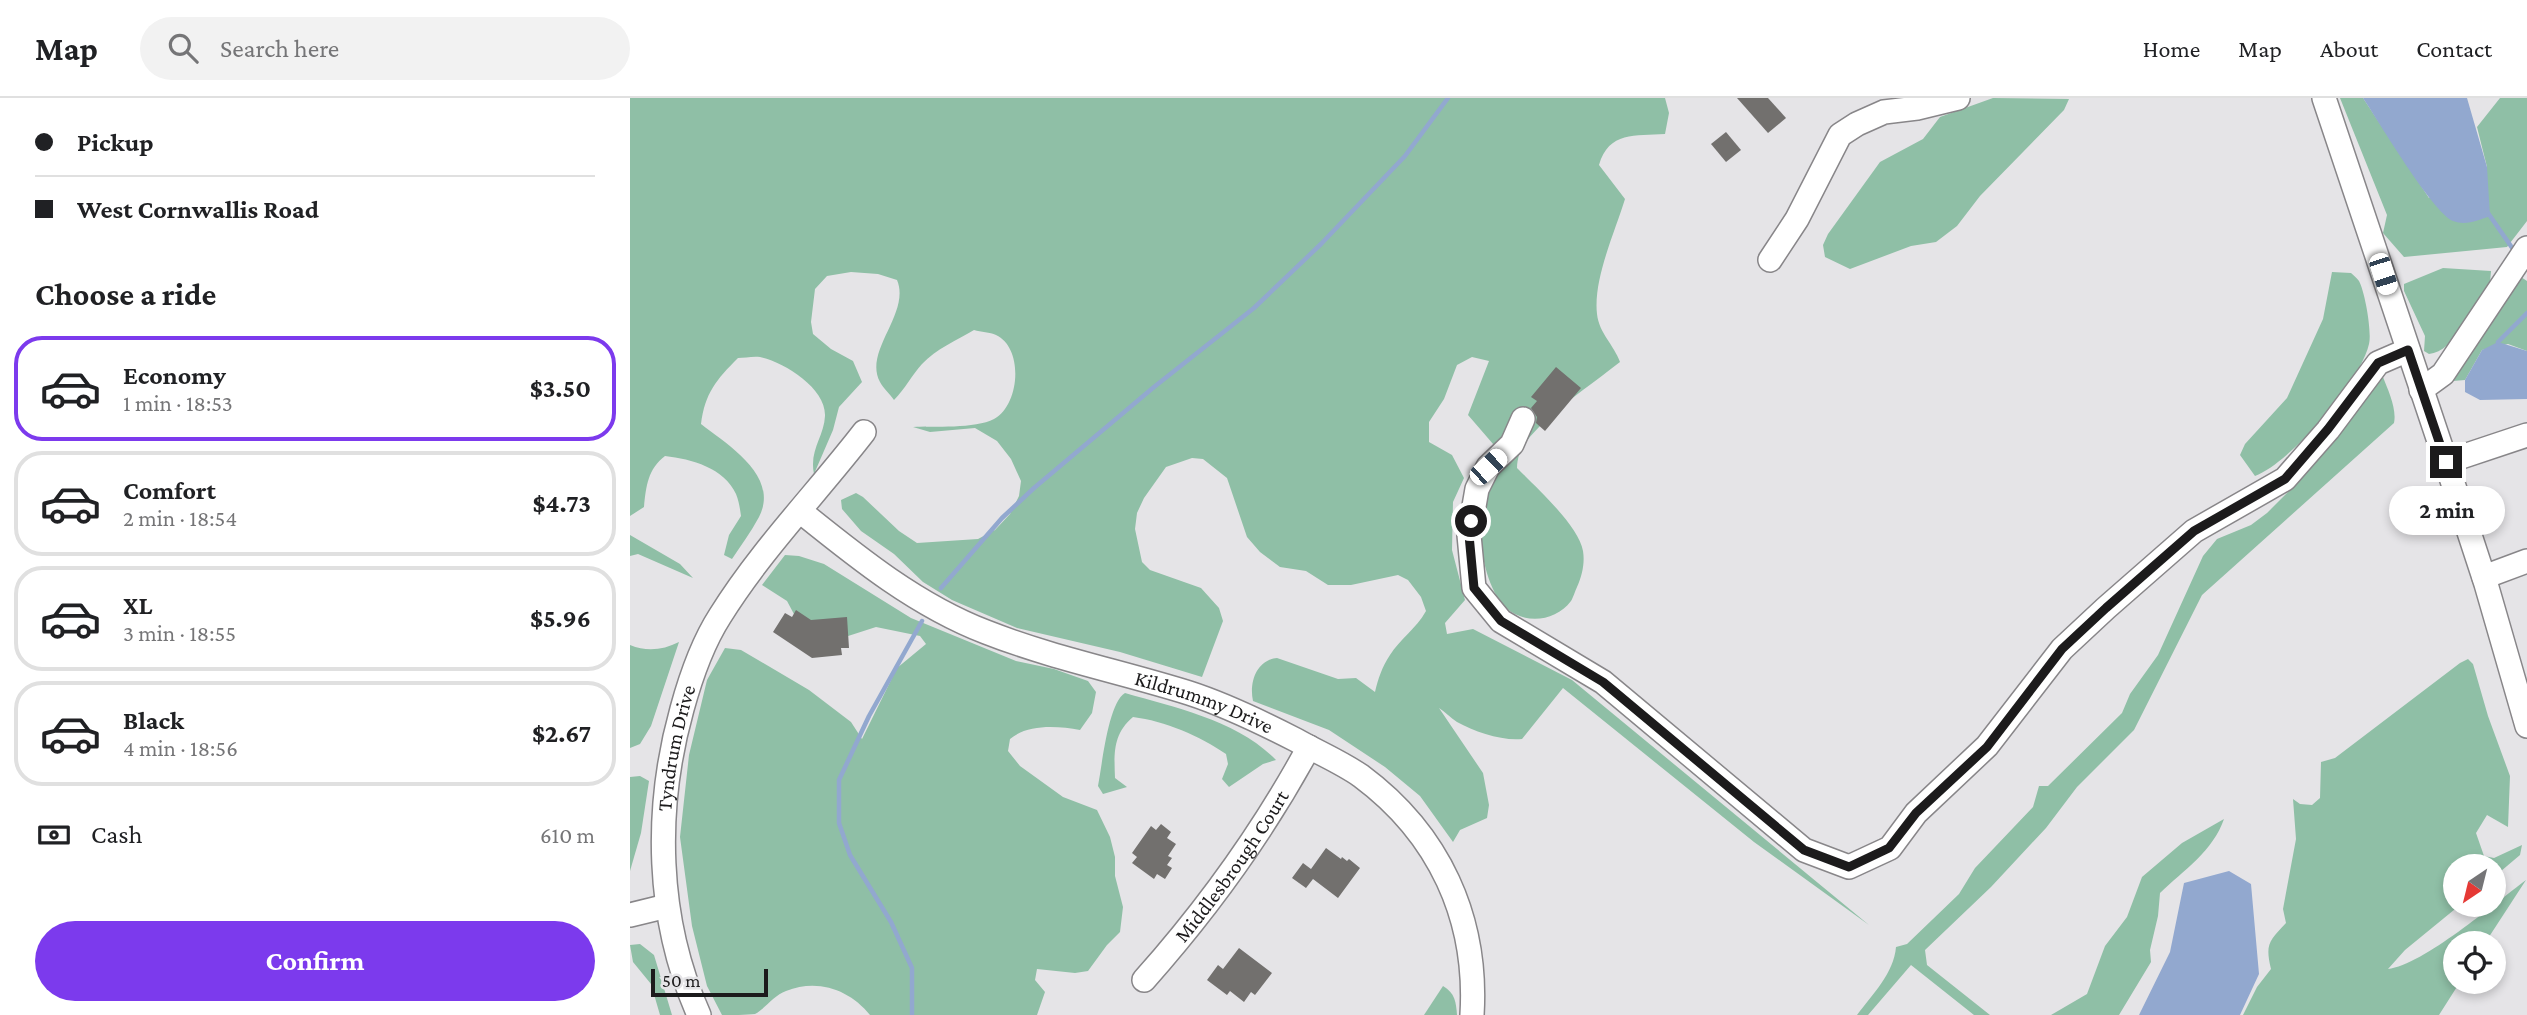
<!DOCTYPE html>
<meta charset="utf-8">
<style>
:root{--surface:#fff;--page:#f2f2f2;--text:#202124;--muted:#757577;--line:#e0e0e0;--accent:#7c3aed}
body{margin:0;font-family:"Crimson Pro",serif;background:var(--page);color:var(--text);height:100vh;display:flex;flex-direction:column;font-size:26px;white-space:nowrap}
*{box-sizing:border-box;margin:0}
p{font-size:23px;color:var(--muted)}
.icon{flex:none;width:38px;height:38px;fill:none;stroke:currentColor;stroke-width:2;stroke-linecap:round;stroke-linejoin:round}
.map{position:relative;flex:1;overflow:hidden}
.panel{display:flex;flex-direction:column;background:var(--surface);width:630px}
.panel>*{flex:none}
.top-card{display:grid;align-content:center;height:154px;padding:0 35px;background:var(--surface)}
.needle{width:46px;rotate:215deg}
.buttons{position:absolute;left:1813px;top:756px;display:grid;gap:14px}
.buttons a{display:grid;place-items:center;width:63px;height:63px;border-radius:50%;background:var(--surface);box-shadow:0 4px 10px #0003;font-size:35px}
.scale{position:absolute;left:21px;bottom:18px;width:117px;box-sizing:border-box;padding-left:7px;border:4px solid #1c1b1c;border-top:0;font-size:19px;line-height:24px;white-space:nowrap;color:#1c1b1c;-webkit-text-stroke:5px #e5e4e7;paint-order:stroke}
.end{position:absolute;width:32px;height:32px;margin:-16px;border:9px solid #1c1b1c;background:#fff;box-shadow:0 0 0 4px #fff}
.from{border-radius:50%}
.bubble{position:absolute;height:49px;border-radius:24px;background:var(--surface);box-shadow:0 4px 10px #0003;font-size:23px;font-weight:700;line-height:49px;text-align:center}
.car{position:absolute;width:21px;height:42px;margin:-21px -10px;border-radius:9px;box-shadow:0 0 5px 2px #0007;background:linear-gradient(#fff 24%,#345 0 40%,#fff 0 76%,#345 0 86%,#fff 0)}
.top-card b{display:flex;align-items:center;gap:24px;height:66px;font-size:26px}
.top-card b+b{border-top:2px solid var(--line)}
.top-card i{width:18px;height:18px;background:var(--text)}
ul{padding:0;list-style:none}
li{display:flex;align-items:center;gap:21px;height:105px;margin:0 14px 10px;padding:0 21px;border:4px solid var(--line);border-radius:28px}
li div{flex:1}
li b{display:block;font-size:26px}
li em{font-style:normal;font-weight:700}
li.current{border-color:var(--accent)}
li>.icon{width:63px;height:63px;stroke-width:1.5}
h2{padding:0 35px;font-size:32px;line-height:84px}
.pay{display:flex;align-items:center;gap:18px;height:77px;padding:0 35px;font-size:26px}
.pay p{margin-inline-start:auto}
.cta{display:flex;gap:14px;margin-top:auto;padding:14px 35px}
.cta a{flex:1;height:80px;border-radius:42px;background:var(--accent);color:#fff;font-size:28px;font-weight:700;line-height:80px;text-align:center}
header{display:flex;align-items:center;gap:42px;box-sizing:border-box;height:98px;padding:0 35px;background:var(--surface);border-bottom:2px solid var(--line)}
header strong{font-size:33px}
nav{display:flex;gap:38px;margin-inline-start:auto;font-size:24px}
.search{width:490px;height:63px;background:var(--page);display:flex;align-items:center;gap:18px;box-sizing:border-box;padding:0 24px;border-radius:38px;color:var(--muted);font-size:26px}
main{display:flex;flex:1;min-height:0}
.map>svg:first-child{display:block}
.forest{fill:#8fbfa6}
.water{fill:#92a8cf}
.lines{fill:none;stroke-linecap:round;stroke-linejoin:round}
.stream{stroke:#92a8cf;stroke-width:4.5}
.building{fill:#72706e}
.minor-casing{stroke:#888689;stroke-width:26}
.minor{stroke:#fff;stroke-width:23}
.route{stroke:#1c1b1c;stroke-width:9}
.labels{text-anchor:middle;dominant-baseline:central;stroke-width:5;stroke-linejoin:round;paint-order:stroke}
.street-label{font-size:21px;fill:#1c1b1c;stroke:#e5e4e7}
</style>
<header>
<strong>Map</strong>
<div class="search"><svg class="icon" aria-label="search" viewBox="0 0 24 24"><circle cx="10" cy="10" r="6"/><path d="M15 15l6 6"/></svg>Search here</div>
<nav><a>Home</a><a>Map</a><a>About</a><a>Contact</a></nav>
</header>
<main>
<section class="panel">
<div class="top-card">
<b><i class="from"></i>Pickup</b>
<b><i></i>West Cornwallis Road</b>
</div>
<h2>Choose a ride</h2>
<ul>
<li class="current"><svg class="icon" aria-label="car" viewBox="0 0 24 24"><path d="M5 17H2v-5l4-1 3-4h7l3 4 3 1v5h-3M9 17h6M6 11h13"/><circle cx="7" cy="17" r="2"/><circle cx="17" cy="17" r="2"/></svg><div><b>Economy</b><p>1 min · 18:53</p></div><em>$3.50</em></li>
<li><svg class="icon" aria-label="car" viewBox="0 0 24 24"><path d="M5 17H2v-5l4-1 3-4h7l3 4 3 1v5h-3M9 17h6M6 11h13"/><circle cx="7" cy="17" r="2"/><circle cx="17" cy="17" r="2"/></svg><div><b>Comfort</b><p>2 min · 18:54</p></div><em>$4.73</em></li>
<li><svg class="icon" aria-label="car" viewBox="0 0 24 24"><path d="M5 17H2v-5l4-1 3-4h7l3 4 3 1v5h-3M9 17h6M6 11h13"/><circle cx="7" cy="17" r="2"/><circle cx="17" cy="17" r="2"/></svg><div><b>XL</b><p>3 min · 18:55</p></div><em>$5.96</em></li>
<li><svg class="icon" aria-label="car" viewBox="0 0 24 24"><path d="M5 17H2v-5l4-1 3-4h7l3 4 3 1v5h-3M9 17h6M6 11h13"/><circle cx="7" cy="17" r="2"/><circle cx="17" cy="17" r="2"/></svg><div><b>Black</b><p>4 min · 18:56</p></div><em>$2.67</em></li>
</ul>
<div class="pay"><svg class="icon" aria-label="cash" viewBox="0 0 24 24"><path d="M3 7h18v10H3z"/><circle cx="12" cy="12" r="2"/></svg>Cash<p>610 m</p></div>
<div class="cta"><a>Confirm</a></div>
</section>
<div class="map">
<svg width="1897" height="917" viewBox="0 0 1897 917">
<rect width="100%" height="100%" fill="#e5e4e7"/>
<g class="forest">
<path d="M0,0H1035L1039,15L1035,36C1005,38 979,33 969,67L995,101C985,134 963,181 967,216C969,235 984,247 990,264C961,287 918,315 896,344C890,351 887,361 887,370C905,388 949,428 953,453C955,465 952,478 947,489C945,493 943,500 941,503C925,524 894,527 875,509C856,491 846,439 852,414C856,395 867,378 876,361L838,317L859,263L842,259L827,267L814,301L799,324V344L822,357L834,380L823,404L822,452L835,502L815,525L817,536L843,531L942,582L1239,827L1124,744L933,590L892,641C872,643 845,634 827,624C821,620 815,614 809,610L853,675L859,707L857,720L830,732L823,744L790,698L755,669L699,632L623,603C619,585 626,562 647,560L708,581L726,580L745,594C748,581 752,569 760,557C770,541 786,531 796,513L791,499L778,482L768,477L721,487H698L676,473L650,469L630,454L617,439L597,380L573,361L562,360L536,369L514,400L507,415L505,431L512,464L520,472L571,490L589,510L593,523L572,579L490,554L387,530L322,502L293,484L264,456L231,433L212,411L211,402L226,395L233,399L269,433L287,445L348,441L365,432L380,416L389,398L391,383L381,361L367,343L345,330L300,334L283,329C304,328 345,331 364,321C390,307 394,250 366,237C360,234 351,234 344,232C327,242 306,251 292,266C282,277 275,291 264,302C260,296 253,290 250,284C233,253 281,215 267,182L248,176L221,174L197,178L185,191L181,224L183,236L201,251L223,263L232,284L209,309L203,332L184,376C179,352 194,339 195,318C196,290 154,264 130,259C123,258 114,260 108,260C86,282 75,295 71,326C98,347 150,378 129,419C121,434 111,447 102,461L94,457L99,437L111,418C110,411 109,403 106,396C94,370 62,361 35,358C18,371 16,388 14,409L0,418Z"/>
<polygon points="1363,0 1439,1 1434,12 1350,98 1327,128 1306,144 1281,148 1220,171 1195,159 1193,147 1198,136 1250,64 1293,41 1310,19"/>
<polygon points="1710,0 1733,0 1799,100 1857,69 1847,29 1870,0 1897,0 1897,123 1877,149 1774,159 1753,135 1757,117"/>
<path d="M1813,170L1861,173L1860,185C1847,205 1825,254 1799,256L1794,253L1795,238L1774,193V186Z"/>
<path d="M1702,174L1721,175C1724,178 1727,180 1729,183C1735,194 1742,234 1739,246C1731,283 1660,365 1625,378L1610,357L1615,346L1657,300L1693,221Z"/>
<polygon points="1888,177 1897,183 1897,253 1878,246 1852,252 1835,282 1823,283 1822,276"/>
<path d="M1747,277L1753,279C1758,292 1767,311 1764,325L1572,497L1504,632L1447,689L1416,730L1361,789L1295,852L1297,867L1360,917H1344L1281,867L1238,917H1227C1242,897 1264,875 1266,849L1277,846L1329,796L1345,770L1403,709L1409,688H1418L1492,615L1500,596L1528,557L1573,458L1587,441L1621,427L1637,415L1669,383L1695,354L1714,320Z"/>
<polygon points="0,437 50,466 63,480 8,456 0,458"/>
<path d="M155,457L169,458L194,466L281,520L386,563L424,571L458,583L466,594L462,615L450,632C427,628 398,626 380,641L378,653L390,668L433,699L467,712L480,739L485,759V778L493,809L490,834L477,847L458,873L445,875L407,871L405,882L415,894L407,917H240C220,892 188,880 156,893C144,897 136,910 125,916C117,917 101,917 92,917L77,888L62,828L50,739L59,657L77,582L95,550L111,552L179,592L221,624L232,641L267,570L296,546L290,538L246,529L215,539L165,518L157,503L132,487Z"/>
<path d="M49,544L21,628L10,646L0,650V547C17,554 33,552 49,544Z"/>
<path d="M1838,561L1843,566L1858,618L1880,678L1878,729L1857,717L1846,735L1854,758L1864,760L1892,747L1890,757L1864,779V768H1825V807H1830L1775,852L1758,871C1793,867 1865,805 1896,782L1855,845H1825V884H1830L1809,917H1613L1627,889L1641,871C1635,846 1639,843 1656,825L1653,811L1666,741L1663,701L1670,706L1682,707L1690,700L1691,664L1705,660L1830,565Z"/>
<path d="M495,595C546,610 607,622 646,662L633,666L599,689L592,681L598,666L596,656C570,638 535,623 503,619C483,636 484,655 485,680L497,689L473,696L468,688C472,668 478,605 495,595Z"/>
<polygon points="10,678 19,683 11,735 0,773 0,679"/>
<path d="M1594,721C1583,753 1554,772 1530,795L1528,818L1520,852L1521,864L1489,917H1421L1457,896L1475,848L1497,819L1512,779L1552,745Z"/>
<polygon points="10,846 24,857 42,917 30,917 21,886 3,864 0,847"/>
<path d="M813,888C825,895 826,904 827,917H794Z"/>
</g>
<g class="water">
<path d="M1733,0H1837L1857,69L1860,118C1849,122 1836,128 1823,123C1802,114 1749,24 1733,0Z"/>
<polygon points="1868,244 1897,253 1897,301 1850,302 1835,294 1835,282 1852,252"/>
<polygon points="1599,773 1621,786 1629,876 1610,917 1509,917 1540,854 1554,785"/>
</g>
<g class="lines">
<g class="stream">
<polyline points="1858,115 1885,154"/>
<polyline points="1868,244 1897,215"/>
<polyline points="311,490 372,420 404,390 524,289 624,210 691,146 775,58 818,0"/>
<polyline points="282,917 282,870 261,824 220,757 209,725 209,682 239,618 292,523"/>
</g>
</g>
<g class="building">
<polygon points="1107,0 1138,0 1156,20 1138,35"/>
<polygon points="1096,34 1111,52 1096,64 1081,46"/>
<polygon points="926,269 951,290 915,333 906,325 907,319 901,310 907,303 901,299"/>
<polygon points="166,512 181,522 217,519 219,550 211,550 212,557 182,560 143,534 155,515 162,519"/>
<polygon points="531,726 541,734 537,740 546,746 538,758 542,760 537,767 542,770 535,781 527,776 524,781 502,765 507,759 502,755 521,728 526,732"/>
<polygon points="696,750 711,761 712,759 717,763 719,761 730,770 708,800 683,781 676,790 662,780 673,765 681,771"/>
<polygon points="609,850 642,875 625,897 621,894 614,904 600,893 597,897 577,882 588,867 593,871"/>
</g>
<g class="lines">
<defs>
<g id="minor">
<polyline points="1694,0 1816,364 1856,486 1897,628"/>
<polyline points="1140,162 1167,121 1210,37 1227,26 1254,14 1287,10 1328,0"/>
<polyline points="1791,292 1813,276 1897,150"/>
<polyline points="893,321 882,346 858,369 847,391 839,437 844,490 871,523 973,584 1174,752 1219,769 1260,750 1286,715 1357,648 1432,551 1476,510 1564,433 1655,381 1698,332 1748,265 1778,252"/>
<polyline points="1816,364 1897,337"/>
<path id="s1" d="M170,413C227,459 286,507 356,534C422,560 492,574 559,595C596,607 631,624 666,642C687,654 711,664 731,678C809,736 848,820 842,917"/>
<polyline points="1854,479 1897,463"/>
<polyline points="0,817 37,808"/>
<path id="s2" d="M514,882C578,810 633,734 679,649"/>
<path id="s3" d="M69,917C26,821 24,711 52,611C61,578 72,546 90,518C131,452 186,396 234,334"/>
</g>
</defs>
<use href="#minor" class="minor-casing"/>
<use href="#minor" class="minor"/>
</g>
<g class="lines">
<polyline class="route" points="841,423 839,437 844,490 871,523 973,584 1174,752 1219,769 1259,750 1286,715 1357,649 1432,551 1476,510 1564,433 1655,381 1698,331 1748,265 1778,252 1816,364"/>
</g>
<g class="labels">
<g class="street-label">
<text stroke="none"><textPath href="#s1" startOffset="452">Kildrummy Drive</textPath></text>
<text stroke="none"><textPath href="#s3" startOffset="273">Tyndrum Drive</textPath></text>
<text stroke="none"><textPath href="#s2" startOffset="144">Middlesbrough Court</textPath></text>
</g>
</g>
</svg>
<div class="buttons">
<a><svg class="needle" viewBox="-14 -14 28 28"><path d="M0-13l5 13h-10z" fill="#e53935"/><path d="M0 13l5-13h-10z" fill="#757577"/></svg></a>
<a><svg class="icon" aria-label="locate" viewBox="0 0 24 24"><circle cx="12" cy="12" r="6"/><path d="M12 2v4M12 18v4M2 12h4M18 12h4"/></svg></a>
</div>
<div class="scale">50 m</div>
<i class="end from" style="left:841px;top:423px"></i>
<i class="end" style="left:1816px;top:364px"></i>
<div class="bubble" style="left:1759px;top:388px;width:116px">2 min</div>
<i class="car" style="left:1753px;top:176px;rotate:162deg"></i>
<i class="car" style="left:858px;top:369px;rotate:47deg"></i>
</div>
</main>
